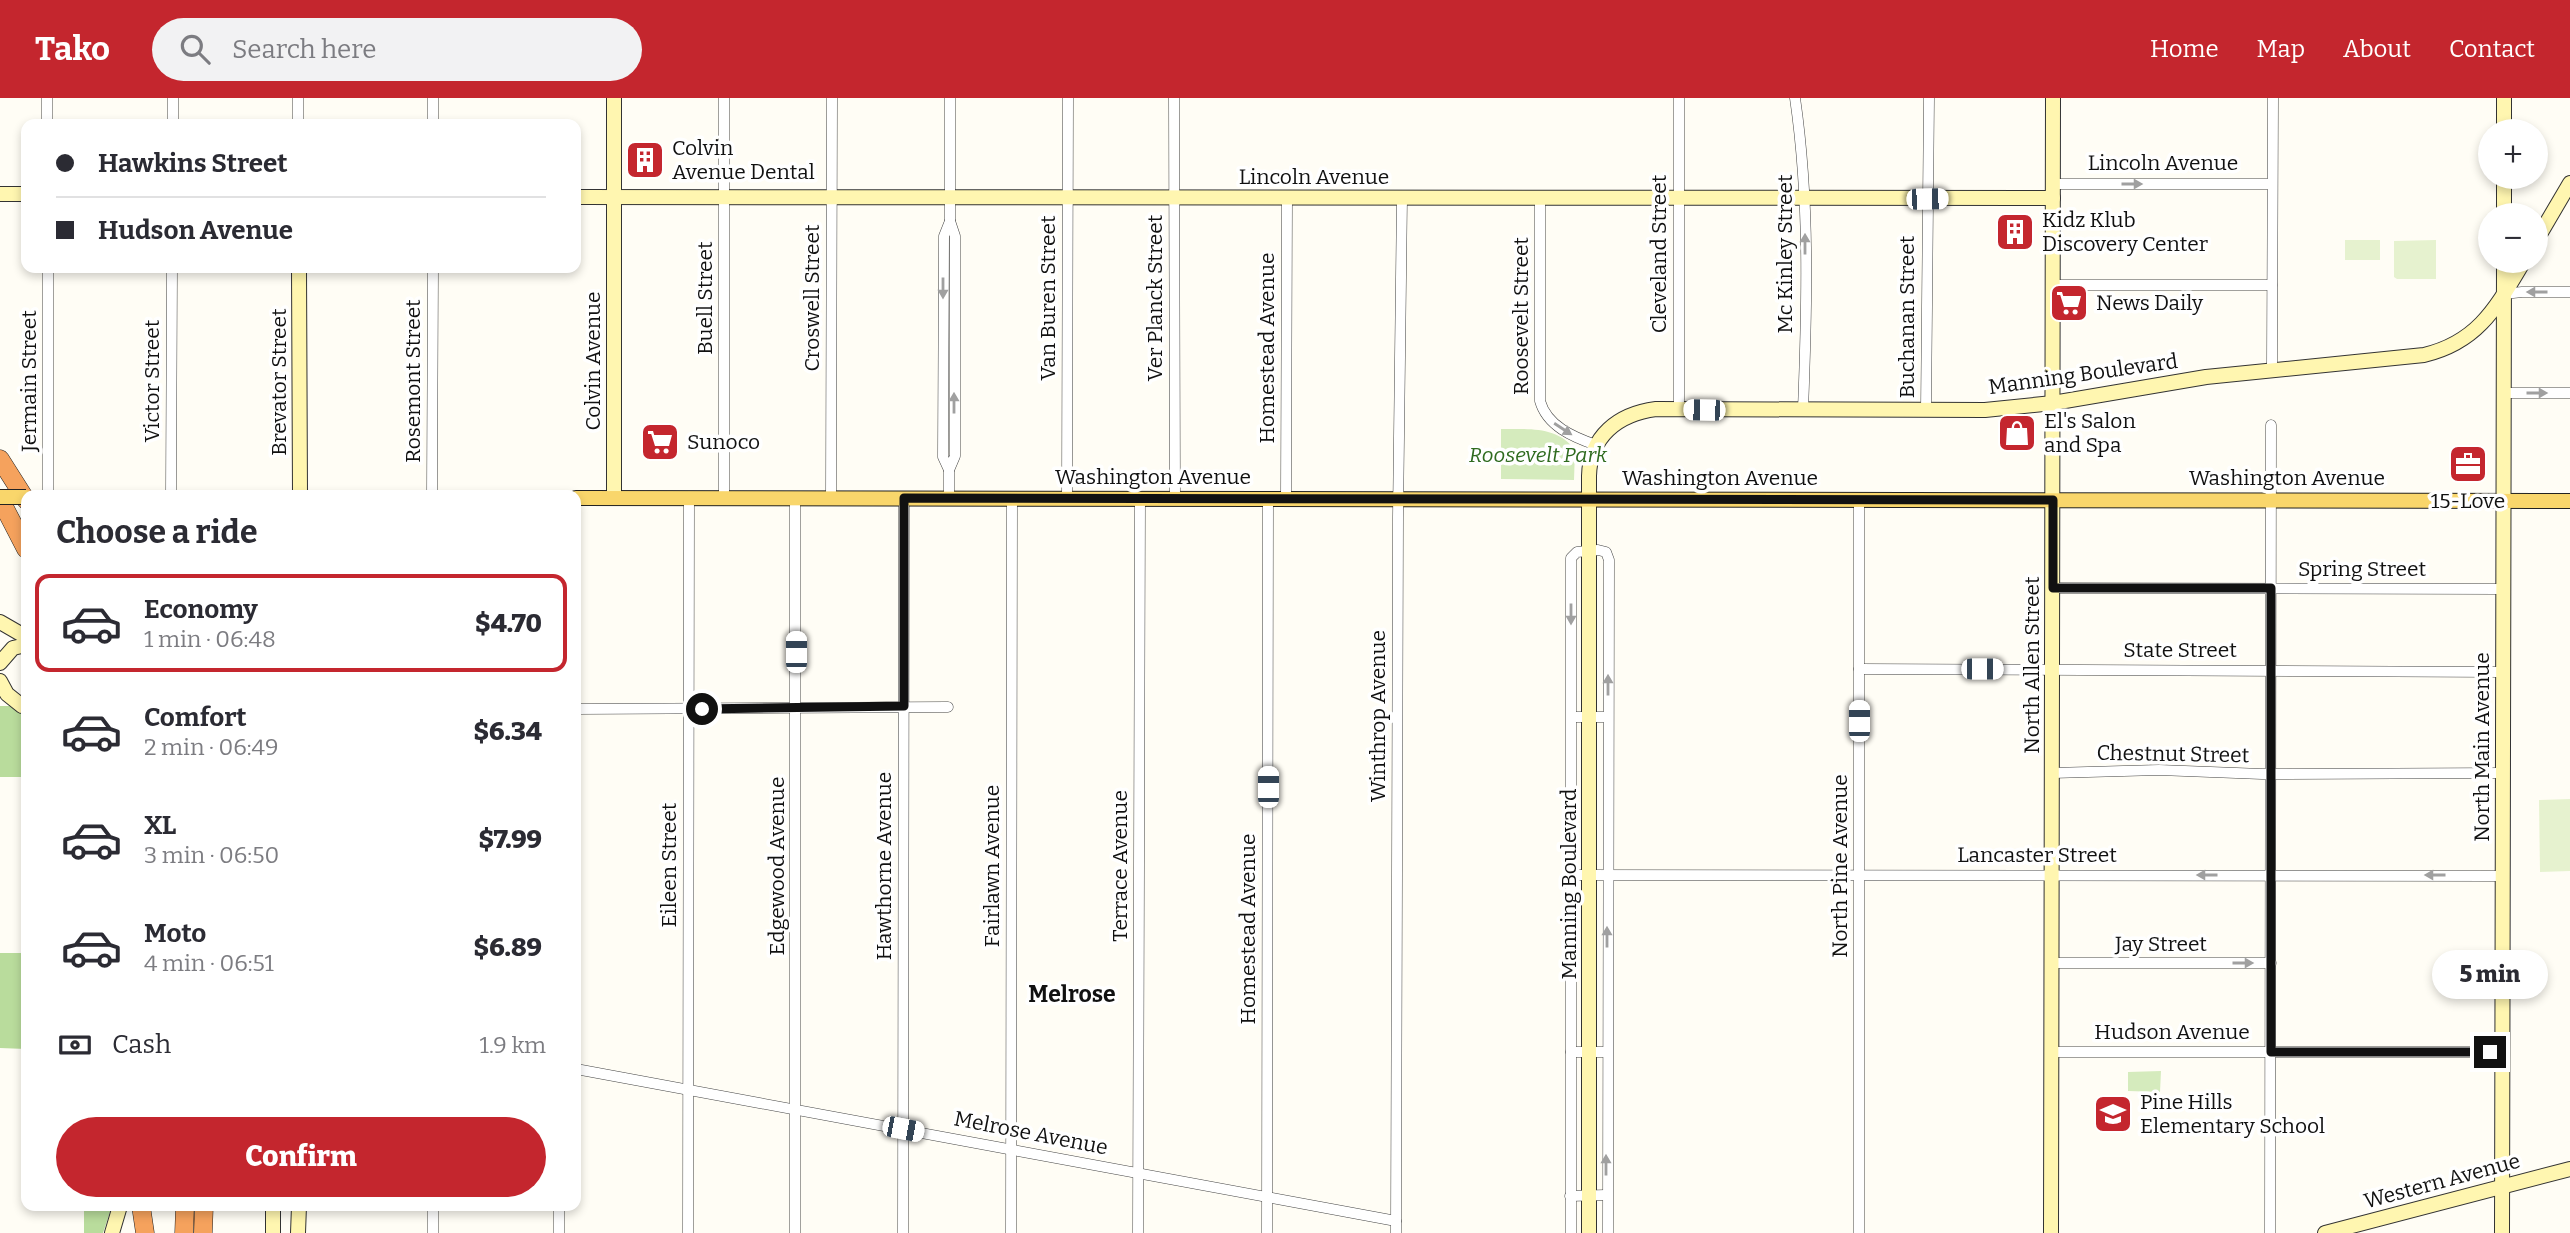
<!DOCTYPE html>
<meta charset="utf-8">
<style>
:root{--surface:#fff;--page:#f2f2f3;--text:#2b2b33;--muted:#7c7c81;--line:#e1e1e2;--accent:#c4262e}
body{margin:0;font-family:Bitter,serif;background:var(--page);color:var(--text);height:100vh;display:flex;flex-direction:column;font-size:26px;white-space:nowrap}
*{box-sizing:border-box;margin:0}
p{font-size:23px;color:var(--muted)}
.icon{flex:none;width:38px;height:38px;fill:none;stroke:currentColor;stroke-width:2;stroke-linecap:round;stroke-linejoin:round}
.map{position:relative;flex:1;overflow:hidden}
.panel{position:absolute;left:21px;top:392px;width:560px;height:721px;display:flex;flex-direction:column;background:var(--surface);border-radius:14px;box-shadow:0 4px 10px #0003}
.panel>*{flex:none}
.banner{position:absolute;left:21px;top:21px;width:560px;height:154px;border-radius:14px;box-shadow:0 4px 10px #0003;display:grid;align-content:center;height:154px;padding:0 35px;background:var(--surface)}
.fabs{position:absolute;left:2478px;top:21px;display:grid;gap:14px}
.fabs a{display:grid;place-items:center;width:70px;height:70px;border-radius:50%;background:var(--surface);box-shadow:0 4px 10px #0003;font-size:35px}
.end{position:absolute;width:32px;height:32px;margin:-16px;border:9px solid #111;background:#fff;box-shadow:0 0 0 4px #fff}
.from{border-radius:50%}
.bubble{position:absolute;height:49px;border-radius:24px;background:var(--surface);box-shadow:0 4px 10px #0003;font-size:23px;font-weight:800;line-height:49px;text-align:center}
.car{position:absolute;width:21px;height:42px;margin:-21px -10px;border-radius:9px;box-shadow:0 0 5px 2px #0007;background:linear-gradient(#fff 24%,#345 0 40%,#fff 0 76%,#345 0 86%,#fff 0)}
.banner b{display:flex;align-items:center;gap:24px;height:66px;font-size:26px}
.banner b+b{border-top:2px solid var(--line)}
.banner i{width:18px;height:18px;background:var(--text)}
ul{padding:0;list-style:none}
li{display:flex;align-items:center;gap:21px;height:98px;margin:0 14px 10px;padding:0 21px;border:4px solid transparent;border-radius:14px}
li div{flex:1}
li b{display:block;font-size:26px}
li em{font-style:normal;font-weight:800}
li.selected{border-color:var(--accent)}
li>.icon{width:63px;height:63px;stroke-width:1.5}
h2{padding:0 35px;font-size:32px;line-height:84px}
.pay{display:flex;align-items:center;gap:18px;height:77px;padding:0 35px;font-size:26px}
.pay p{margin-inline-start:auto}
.button{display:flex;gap:14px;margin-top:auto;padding:14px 35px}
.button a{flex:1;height:80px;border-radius:42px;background:var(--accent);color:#fff;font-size:28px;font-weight:800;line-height:80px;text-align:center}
header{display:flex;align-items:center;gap:42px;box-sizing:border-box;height:98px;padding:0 35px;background:var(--accent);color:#fff}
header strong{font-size:33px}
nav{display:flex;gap:38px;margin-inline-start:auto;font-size:24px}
.search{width:490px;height:63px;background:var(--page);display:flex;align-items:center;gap:18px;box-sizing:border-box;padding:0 24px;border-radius:38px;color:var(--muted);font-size:26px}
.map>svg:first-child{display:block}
.green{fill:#d5ebbd}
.forest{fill:#b9dc9c}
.pitch{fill:#e6f2cf}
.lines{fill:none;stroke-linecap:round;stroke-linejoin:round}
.street-casing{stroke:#444;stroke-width:11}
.secondary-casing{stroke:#333;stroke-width:16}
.primary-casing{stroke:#222;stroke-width:16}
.highway-casing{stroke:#222;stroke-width:19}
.street{stroke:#fff;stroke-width:10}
.secondary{stroke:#fff6b0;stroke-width:14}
.primary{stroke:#f9d66b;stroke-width:14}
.highway{stroke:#f5a25d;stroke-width:18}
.primary-bridge-casing{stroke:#222;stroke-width:16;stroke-linecap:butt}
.primary-bridge{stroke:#f9d66b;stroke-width:14}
.oneway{fill:#a0a0a0}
.route{stroke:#111;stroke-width:9}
.labels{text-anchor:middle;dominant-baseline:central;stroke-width:7;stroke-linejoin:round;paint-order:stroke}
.poi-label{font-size:21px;fill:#111;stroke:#fff;text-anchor:start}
.street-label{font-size:21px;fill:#111;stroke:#fff}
.park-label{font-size:21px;font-style:italic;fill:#2f6b1f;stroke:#fff}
.neighbourhood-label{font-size:23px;font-weight:bold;fill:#111;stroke:#fff}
</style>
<header>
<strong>Tako</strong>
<div class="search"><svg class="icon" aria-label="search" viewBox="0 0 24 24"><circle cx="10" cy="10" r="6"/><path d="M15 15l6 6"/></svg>Search here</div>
<nav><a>Home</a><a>Map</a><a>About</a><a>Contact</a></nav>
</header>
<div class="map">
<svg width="2570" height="1135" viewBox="0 0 2570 1135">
<rect width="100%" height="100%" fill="#fffdf5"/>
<g class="green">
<path d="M1501,331C1528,331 1558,328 1575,352L1574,382L1501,381Z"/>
<polygon points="2161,973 2160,994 2128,993 2128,974"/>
</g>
<g class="forest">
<polygon points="0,608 22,608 26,611 26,679 0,679"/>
<polygon points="0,855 26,855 26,951 0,950"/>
<polygon points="84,1108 112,1108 103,1135 84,1135"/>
</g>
<g class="pitch">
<rect x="2345" y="142" width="35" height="20"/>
<polygon points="2436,142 2436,181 2397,181 2394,179 2394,143"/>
<polygon points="2570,701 2570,773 2540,774 2539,702"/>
</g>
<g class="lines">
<defs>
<g id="street">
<polyline points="47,0 47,26"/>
<polyline points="298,0 298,26"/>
<polyline points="433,0 433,26"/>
<polyline points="1174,0 1175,400"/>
<polyline points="1679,0 1679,311"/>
<path d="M1795,0C1810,103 1807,209 1803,312"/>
<polyline points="173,26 173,0"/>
<polyline points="2053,86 2272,86"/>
<path d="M1540,101V303C1547,328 1573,339 1596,347"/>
<polyline points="2053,187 2272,187"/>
<polyline points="2504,196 2522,194 2570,194"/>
<polyline points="2272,272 2273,0"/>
<polyline points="2504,295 2570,295"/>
<polyline points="1926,313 1929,0"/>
<polyline points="949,372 943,359 944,138 950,123 950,0"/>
<polyline points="48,397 48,170"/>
<polyline points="171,397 172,170"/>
<polyline points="432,397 433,170"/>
<polyline points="724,400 724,0"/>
<polyline points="831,400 832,0"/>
<polyline points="949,400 949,372 955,358 955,138 950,123"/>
<polyline points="1067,400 1068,0"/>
<polyline points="1286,400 1287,100"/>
<polyline points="2053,490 2503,491"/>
<polyline points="1859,571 2502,574"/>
<polyline points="576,611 948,609"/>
<polyline points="1572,619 1608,619"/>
<polyline points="2052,675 2159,672 2262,676 2503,675"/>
<polyline points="1571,777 2503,778"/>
<polyline points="2052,865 2271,865"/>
<polyline points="1571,954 1606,954"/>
<polyline points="2051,954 2502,954"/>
<polyline points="576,971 1396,1123"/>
<polyline points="1570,1098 1606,1097"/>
<polyline points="433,1108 433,1135"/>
<polyline points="559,1135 559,1108"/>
<polyline points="688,1135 689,400"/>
<polyline points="795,1135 795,400"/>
<polyline points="903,1135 904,400"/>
<polyline points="1011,1135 1012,400"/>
<polyline points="1138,1135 1140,400"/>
<polyline points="1267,1135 1268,400"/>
<polyline points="1396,1135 1398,419 1402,100"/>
<polyline points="1571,1135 1571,460 1577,454 1598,452 1606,454 1609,462 1608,1135"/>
<polyline points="1859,1135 1859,402"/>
<polyline points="2270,1135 2271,327"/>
</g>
<g id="secondary">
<polyline points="2504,33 2504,0"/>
<polyline points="0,96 26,96"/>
<polyline points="576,99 2053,100"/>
<polyline points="2504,117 2504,79"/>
<polyline points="2536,143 2570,85"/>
<polyline points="299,170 300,397"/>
<polyline points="614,400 614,0"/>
<polyline points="0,524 26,539"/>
<polyline points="0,565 13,550 26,547"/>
<polyline points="0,583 7,596 22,608"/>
<polyline points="273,1108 273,1135"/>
<polyline points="112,1135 120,1108"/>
<polyline points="298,1135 299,1108"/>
<path d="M1589,1135V378C1590,338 1618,316 1656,311L1985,312L2053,305L2206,279L2424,257C2479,244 2497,208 2524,163"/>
<polyline points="2051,1135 2053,0"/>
<polyline points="2325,1135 2570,1071"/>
<polyline points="2502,1135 2504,163"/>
</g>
<polyline id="primary" points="576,400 2570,403"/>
<g id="highway">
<polyline points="0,361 26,402"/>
<polyline points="0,401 26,451"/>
<polyline points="141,1108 145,1135"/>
<polyline points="184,1135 185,1108"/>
<polyline points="203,1135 204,1108"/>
</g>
</defs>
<use href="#street" class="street-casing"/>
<use href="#secondary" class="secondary-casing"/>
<use href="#primary" class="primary-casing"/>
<use href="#highway" class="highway-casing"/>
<use href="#street" class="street"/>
<use href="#secondary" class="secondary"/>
<use href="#primary" class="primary"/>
<use href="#highway" class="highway"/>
<defs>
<polyline id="primary-bridge" points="0,399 26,399"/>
</defs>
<use href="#primary-bridge" class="primary-bridge-casing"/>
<use href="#primary-bridge" class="primary-bridge"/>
</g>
<defs><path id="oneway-solid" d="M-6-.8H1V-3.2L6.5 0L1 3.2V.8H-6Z" transform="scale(1.75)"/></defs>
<g class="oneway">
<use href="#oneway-solid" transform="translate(2132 86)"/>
<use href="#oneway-solid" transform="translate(1805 146) rotate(-90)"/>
<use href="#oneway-solid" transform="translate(943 190) rotate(90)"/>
<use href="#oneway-solid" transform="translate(2537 194) rotate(-180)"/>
<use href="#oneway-solid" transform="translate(2537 295)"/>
<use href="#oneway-solid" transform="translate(954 305) rotate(-90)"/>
<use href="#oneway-solid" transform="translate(1563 331) rotate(33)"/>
<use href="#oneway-solid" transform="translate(1571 516) rotate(90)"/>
<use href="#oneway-solid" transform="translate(1608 587) rotate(-90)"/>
<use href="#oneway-solid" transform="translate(2207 777) rotate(-180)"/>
<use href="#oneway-solid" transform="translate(2435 777) rotate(-180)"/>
<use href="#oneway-solid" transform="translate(1607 839) rotate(-90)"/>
<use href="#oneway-solid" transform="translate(2243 865)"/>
<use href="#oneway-solid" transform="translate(1606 1067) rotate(-90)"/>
</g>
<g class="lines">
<polyline class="route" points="702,611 904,608 904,400 2053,402 2053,490 2271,490 2271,954 2490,954"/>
</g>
<defs>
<symbol id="building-square" viewBox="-11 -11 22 22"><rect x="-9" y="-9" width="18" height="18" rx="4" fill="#c4262e" stroke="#fff"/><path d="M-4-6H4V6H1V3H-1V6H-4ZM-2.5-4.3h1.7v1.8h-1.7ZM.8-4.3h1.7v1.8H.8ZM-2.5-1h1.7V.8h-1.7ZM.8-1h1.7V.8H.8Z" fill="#fff"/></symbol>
<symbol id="supermarket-square" viewBox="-11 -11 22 22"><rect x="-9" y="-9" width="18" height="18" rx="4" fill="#c4262e" stroke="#fff"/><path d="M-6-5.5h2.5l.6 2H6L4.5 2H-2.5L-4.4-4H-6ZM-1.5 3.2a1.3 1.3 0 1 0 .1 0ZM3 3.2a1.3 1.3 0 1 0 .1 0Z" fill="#fff"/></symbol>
<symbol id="shop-square" viewBox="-11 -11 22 22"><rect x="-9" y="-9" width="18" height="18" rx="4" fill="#c4262e" stroke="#fff"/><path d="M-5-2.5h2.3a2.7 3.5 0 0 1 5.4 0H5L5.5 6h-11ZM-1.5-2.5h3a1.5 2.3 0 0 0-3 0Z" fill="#fff"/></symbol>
<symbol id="office-square" viewBox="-11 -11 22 22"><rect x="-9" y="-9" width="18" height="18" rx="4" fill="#c4262e" stroke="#fff"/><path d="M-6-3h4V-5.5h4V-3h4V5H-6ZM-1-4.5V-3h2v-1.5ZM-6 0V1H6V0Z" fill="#fff"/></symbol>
<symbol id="school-square" viewBox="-11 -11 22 22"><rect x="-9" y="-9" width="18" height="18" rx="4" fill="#c4262e" stroke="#fff"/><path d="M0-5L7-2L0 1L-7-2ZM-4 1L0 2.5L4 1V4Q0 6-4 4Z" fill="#fff"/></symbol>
</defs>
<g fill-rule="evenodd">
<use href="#building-square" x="623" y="40" width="44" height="44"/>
<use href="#building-square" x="1993" y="112" width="44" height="44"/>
<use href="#supermarket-square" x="2047" y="183" width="44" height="44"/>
<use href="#shop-square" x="1995" y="313" width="44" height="44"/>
<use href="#supermarket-square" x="638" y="322" width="44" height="44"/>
<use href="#office-square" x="2446" y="344" width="44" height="44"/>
<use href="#school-square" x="2091" y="994" width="44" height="44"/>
</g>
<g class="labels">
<g class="poi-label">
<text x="672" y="50">Colvin<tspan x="672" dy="24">Avenue Dental</tspan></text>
<text x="2042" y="122">Kidz Klub<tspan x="2042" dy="24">Discovery Center</tspan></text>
<text x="2096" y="205">News Daily</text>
<text x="2044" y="323">El's Salon<tspan x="2044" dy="24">and Spa</tspan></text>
<text x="687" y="344">Sunoco</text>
<text x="2468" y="403" text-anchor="middle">15-Love</text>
<text x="2140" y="1004">Pine Hills<tspan x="2140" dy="24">Elementary School</tspan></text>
</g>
<g class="street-label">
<text x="2163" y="65">Lincoln Avenue</text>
<text x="1314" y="79">Lincoln Avenue</text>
<text transform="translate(1659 156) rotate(-90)">Cleveland Street</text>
<text transform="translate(1785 156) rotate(-90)">Mc Kinley Street</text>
<text transform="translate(705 200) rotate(-90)">Buell Street</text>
<text transform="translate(812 200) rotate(-90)">Croswell Street</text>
<text transform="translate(1048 200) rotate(-90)">Van Buren Street</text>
<text transform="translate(1155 200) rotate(-90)">Ver Planck Street</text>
<text transform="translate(1521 218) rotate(-90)">Roosevelt Street</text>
<text transform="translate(1907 219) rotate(-90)">Buchanan Street</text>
<text transform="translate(1267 250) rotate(-90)">Homestead Avenue</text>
<text transform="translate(593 263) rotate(-90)">Colvin Avenue</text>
<text transform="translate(2083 276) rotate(-8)">Manning Boulevard</text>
<text transform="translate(29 283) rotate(-90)">Jermain Street</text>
<text transform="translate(152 283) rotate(-90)">Victor Street</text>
<text transform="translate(413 283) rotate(-90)">Rosemont Street</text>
<text transform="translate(279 284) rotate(-90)">Brevator Street</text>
<text x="1153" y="379">Washington Avenue</text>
<text x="1720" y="380">Washington Avenue</text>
<text x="2287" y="380">Washington Avenue</text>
<text x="2362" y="471">Spring Street</text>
<text x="2180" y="552">State Street</text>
<text transform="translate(2032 567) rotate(-90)">North Allen Street</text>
<text transform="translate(1378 618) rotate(-90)">Winthrop Avenue</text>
<text transform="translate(2482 649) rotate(-90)">North Main Avenue</text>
<text transform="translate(2173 656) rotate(1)">Chestnut Street</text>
<text x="2037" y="757">Lancaster Street</text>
<text transform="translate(669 767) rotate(-90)">Eileen Street</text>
<text transform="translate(777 768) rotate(-90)">Edgewood Avenue</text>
<text transform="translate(884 768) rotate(-90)">Hawthorne Avenue</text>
<text transform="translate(992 768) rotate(-90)">Fairlawn Avenue</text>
<text transform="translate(1120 768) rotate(-90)">Terrace Avenue</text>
<text transform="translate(1840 768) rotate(-90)">North Pine Avenue</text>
<text transform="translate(1569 786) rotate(-90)">Manning Boulevard</text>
<text transform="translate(1248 831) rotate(-90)">Homestead Avenue</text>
<text x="2161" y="846">Jay Street</text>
<text x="2172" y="934">Hudson Avenue</text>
<text transform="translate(1031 1035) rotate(11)">Melrose Avenue</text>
<text transform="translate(2442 1083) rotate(-15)">Western Avenue</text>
</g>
<g class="park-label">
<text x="1538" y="357">Roosevelt Park</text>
</g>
<g class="neighbourhood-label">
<text x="1072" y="896">Melrose</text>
</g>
</g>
</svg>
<div class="fabs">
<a>+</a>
<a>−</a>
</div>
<i class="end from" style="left:702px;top:611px"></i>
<i class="end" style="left:2490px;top:954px"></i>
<div class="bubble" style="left:2432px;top:852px;width:116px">5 min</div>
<i class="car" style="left:1927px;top:101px;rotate:89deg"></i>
<i class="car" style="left:1704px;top:312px;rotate:271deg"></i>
<i class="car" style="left:796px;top:554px;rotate:0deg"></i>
<i class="car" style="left:1982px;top:571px;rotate:90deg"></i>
<i class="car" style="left:1859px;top:623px;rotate:0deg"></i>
<i class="car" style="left:1268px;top:689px;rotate:0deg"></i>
<i class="car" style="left:903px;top:1031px;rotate:101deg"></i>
<div class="banner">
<b><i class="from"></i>Hawkins Street</b>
<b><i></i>Hudson Avenue</b>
</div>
<section class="panel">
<h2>Choose a ride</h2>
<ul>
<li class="selected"><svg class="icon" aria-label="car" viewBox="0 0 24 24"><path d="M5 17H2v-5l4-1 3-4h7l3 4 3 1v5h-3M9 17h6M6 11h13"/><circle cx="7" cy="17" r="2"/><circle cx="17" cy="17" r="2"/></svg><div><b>Economy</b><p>1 min · 06:48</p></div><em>$4.70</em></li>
<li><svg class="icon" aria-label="car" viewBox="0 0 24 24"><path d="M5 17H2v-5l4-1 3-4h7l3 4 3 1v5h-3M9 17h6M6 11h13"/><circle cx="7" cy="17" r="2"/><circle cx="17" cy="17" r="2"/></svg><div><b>Comfort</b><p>2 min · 06:49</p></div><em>$6.34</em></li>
<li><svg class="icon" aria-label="car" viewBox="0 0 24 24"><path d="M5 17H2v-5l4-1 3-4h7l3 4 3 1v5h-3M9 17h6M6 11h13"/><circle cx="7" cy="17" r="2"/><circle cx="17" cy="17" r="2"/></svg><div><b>XL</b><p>3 min · 06:50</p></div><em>$7.99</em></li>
<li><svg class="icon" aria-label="car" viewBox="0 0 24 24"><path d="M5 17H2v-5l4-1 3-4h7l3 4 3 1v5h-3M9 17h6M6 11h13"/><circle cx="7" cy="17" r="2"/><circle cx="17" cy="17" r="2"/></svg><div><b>Moto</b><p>4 min · 06:51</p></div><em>$6.89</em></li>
</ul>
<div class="pay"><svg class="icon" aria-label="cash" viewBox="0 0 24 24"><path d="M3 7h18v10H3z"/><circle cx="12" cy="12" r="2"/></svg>Cash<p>1.9 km</p></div>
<div class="button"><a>Confirm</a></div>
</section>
</div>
